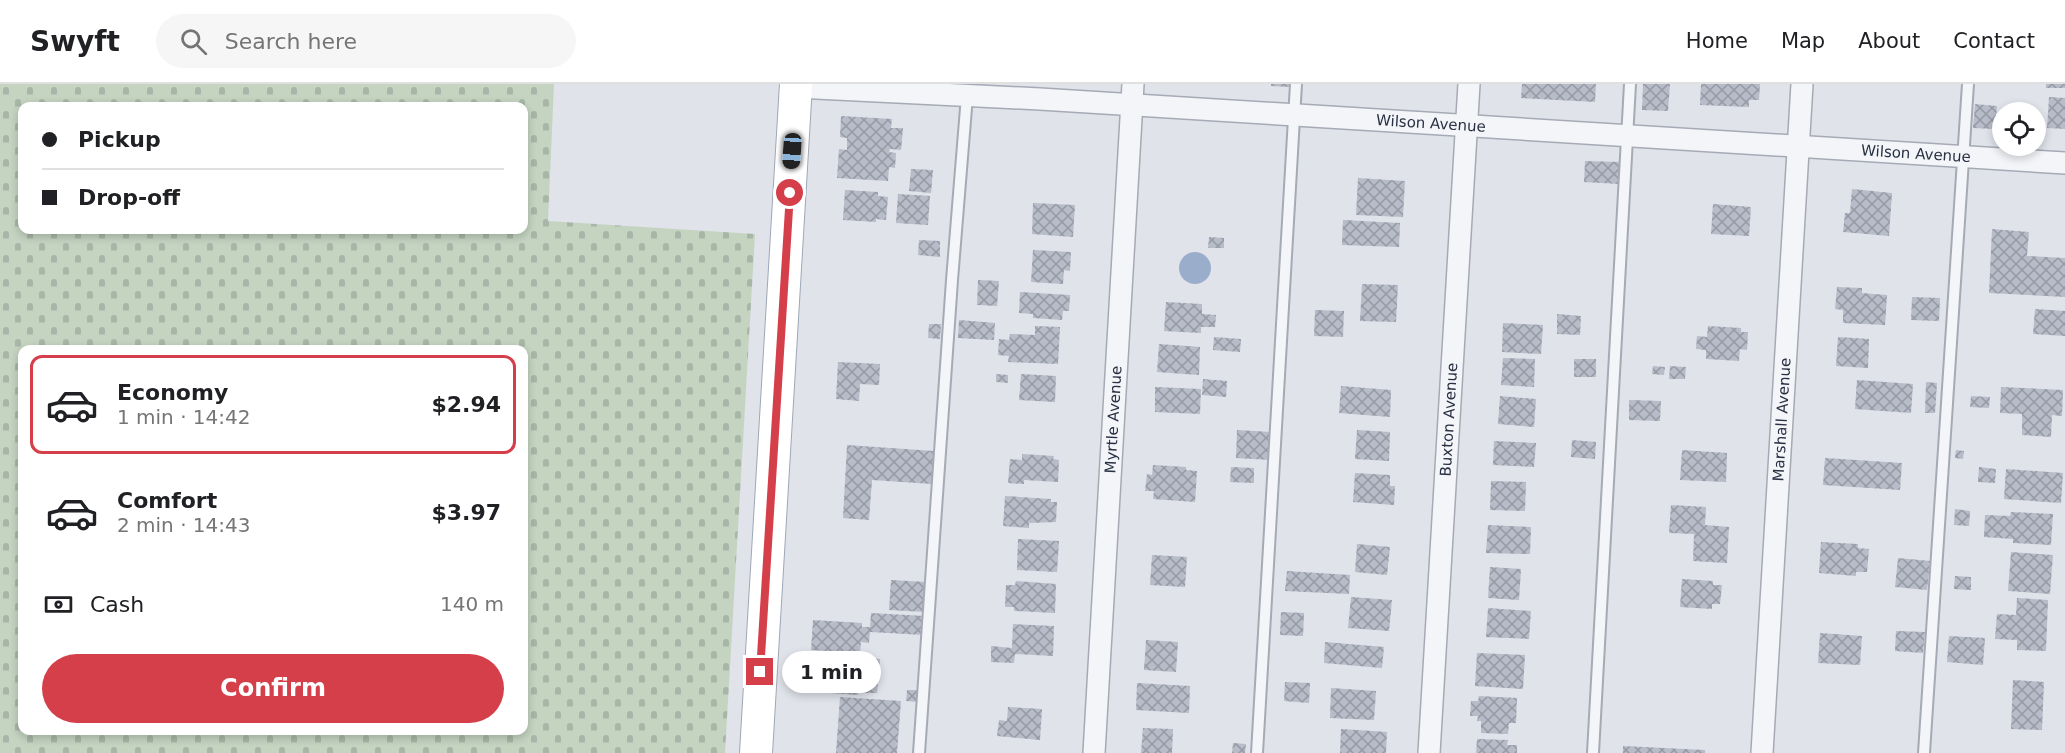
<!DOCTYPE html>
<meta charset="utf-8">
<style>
:root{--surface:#fff;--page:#f6f6f6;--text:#202124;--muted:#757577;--line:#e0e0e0;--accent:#d53f4a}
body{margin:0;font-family:"DejaVu Sans",sans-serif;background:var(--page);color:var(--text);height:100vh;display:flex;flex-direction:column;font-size:22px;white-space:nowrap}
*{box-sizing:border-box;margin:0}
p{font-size:20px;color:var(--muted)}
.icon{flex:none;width:33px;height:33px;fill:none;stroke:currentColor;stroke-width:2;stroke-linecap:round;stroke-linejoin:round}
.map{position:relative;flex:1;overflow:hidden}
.sheet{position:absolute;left:18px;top:261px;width:510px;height:390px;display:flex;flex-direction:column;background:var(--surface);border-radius:12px;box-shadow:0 3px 9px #0003}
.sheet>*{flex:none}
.hud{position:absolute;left:18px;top:18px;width:510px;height:132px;border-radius:12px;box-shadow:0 3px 9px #0003;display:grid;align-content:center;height:132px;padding:0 24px;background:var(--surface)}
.fabs{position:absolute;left:1992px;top:18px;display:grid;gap:12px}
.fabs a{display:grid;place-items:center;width:54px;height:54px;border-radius:50%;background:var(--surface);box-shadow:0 3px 9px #0003;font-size:30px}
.end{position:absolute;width:27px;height:27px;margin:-14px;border:8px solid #d53f4a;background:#fff;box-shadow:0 0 0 3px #fff}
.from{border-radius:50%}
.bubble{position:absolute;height:42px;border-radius:21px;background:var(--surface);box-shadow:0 3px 9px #0003;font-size:20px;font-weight:600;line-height:42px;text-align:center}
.car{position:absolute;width:18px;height:36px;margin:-18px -9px;border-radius:8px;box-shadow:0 0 4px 2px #0007;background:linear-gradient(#222 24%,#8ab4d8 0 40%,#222 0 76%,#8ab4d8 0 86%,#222 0)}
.hud b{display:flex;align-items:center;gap:21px;height:57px;font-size:22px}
.hud b+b{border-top:2px solid var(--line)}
.hud i{width:15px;height:15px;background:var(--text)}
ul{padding:10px 0 0;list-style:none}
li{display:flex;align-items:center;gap:18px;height:99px;margin:0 12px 9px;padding:0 12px;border:3px solid transparent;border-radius:12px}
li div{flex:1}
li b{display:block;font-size:22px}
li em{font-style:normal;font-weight:600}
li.current{border-color:var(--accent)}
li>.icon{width:54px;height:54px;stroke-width:1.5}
.pay{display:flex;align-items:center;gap:15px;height:66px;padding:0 24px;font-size:22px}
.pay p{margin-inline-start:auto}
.cta{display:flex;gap:12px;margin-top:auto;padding:12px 24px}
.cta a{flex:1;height:69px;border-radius:36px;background:var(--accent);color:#fff;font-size:24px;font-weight:600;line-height:69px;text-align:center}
header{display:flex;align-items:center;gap:36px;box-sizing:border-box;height:84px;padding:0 30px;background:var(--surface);border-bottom:2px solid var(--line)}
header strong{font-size:28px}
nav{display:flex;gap:33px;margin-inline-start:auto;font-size:21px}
.search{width:420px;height:54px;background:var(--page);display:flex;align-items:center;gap:15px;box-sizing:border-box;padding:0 21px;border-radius:33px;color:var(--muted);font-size:22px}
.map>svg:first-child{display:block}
.cemetery{fill:url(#cemetery-stones);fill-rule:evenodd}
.water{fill:#9aaecc}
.building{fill:url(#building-cross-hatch)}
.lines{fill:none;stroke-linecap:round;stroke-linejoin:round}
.lane-casing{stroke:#a5aab5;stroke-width:14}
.street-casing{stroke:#a5aab5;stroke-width:24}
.primary-casing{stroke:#9fa7b6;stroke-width:34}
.lane{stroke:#f3f5f8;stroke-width:10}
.street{stroke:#f3f5f8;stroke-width:21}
.primary{stroke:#fff;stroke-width:32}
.route{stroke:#d53f4a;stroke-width:8}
.labels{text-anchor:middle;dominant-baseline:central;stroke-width:5;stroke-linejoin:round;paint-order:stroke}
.street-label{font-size:15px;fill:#283043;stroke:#f0f3f7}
</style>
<header>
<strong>Swyft</strong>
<div class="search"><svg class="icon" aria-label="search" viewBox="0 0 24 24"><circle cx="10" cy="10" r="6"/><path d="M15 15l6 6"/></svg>Search here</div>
<nav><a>Home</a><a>Map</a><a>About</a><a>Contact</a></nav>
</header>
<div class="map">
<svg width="2065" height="669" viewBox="0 0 2065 669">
<defs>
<pattern id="cemetery-stones" width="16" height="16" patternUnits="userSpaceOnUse" patternTransform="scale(1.5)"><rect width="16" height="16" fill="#c4d4c1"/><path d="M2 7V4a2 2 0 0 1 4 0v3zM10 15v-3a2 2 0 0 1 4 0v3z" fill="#a8b6a7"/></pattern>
<pattern id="building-cross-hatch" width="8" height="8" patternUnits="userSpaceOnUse" patternTransform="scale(1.5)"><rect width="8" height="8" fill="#b7bcc8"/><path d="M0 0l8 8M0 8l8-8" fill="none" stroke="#9599a4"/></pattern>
</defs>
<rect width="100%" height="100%" fill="#e0e3ea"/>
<path class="cemetery" d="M0,0H554L548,137L755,150L725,669H0ZM22,22H524V146H22ZM22,266H524V646H22Z"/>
<circle class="water" cx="1195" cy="184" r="16"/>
<g class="building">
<polygon points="1271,0 1290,0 1290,3 1271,2"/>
<polygon points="1522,0 1596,0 1595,18 1521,14"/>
<polygon points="1643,0 1670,0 1668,27 1642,26"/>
<polygon points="1701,0 1760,0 1759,16 1749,16 1749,23 1700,21"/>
<rect x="2046" y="0" width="19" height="4"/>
<polygon points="2049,13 2065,14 2065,45 2047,44"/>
<polygon points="1975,20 1997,22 1995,45 1973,44"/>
<polygon points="841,32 892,35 891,44 903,44 901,66 890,65 889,68 896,69 895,84 889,83 888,97 837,94 839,65 847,66 847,54 840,53"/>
<polygon points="1585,77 1620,78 1619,100 1584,98"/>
<polygon points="911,85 933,86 931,109 909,107"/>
<polygon points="1358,94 1405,97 1403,133 1356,131"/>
<polygon points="1852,105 1892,109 1889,152 1843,148 1845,129 1850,129"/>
<polygon points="845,106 878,108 878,112 888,113 886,136 876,135 876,138 843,136"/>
<polygon points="898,110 930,112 928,141 896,139"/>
<polygon points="1033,119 1075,121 1073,153 1032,150"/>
<polygon points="1713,120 1751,123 1749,152 1711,150"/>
<polygon points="1343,136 1400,139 1399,163 1342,161"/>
<polygon points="1992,145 2029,148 2027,172 2065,174 2065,213 1989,209"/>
<polygon points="1209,153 1224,154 1224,164 1208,164"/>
<polygon points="919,156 940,157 940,173 918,171"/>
<polygon points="1033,166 1071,168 1070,187 1064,186 1063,200 1031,198"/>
<polygon points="978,196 999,197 997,222 977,221"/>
<polygon points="1362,200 1398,201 1396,238 1360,237"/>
<polygon points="1837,203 1862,204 1862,209 1887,211 1885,241 1843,239 1843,226 1835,225"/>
<polygon points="1020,208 1070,211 1069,227 1063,227 1062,236 1033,234 1033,230 1019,229"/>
<polygon points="1912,213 1940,214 1939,237 1911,236"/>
<polygon points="1166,218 1202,220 1202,230 1216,231 1215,243 1201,243 1201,249 1164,247"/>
<polygon points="2035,225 2065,227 2065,252 2033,250"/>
<polygon points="1315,226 1344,227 1343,253 1314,252"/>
<polygon points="1557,230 1581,232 1580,251 1557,250"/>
<polygon points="959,236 995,239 994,256 958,254"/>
<polygon points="1503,239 1543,241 1541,270 1502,268"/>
<polygon points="929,240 941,240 940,255 928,254"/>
<polygon points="1035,242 1060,243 1058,280 1008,278 1009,272 998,271 999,255 1009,256 1010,250 1035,251"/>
<polygon points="1708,242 1741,244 1741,248 1748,248 1747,266 1740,265 1739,277 1706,275 1706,266 1696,265 1697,252 1707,253"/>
<polygon points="1214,253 1241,255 1240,268 1213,266"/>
<polygon points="1838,253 1869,255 1868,284 1836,282"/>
<polygon points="1159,260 1200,263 1199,291 1157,288"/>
<polygon points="1503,274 1535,275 1534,303 1501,301"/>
<rect x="1574" y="275" width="22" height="18"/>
<polygon points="838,278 880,280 879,301 860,300 859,317 836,315"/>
<polygon points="1653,282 1665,283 1664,291 1652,290"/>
<polygon points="1670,282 1686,283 1685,295 1669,295"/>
<polygon points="996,290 1008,291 1008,299 996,298"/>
<polygon points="1021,290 1056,292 1055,318 1019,316"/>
<polygon points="1203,295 1227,297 1226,313 1202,311"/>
<polygon points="1857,296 1913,300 1911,329 1855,325"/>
<polygon points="1926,298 1937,299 1935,329 1925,329"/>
<polygon points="1341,302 1391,306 1390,333 1339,329"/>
<polygon points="1155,303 1201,305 1200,330 1155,328"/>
<polygon points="2001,303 2063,306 2062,332 2052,331 2051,353 2022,351 2022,330 2000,329"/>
<polygon points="1500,312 1536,315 1534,343 1498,340"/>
<polygon points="1971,312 1990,313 1989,324 1970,323"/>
<polygon points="1629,316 1661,317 1660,337 1629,336"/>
<polygon points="1237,346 1271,348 1270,376 1236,374"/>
<polygon points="1357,346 1390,348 1389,377 1355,375"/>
<polygon points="1572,356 1596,358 1595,375 1571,373"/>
<polygon points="1494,357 1536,359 1534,383 1493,381"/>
<polygon points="847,361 934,367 932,400 872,396 869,436 843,434"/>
<polygon points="1682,366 1727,369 1726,398 1680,396"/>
<polygon points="1956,366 1964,367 1963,375 1955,374"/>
<polygon points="1022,370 1054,372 1053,375 1059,376 1058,398 1024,396 1024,400 1008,399 1010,375 1022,376"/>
<polygon points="1825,374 1902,379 1900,406 1823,401"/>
<polygon points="1153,381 1186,383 1186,386 1197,387 1195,418 1153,415 1154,407 1145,407 1147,390 1152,391"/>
<polygon points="1231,383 1254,384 1254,399 1230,398"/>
<polygon points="1979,383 1996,385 1995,399 1978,398"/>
<polygon points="2006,385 2063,389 2061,419 2004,415"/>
<polygon points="1355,389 1390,391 1390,402 1395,402 1394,421 1353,418"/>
<polygon points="1491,397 1526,398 1525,427 1490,426"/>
<polygon points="1005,412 1051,415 1051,418 1057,418 1056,438 1029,439 1029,444 1003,442"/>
<polygon points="1671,421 1706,423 1705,441 1729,443 1727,479 1693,477 1694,450 1669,449"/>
<polygon points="1955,425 1970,427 1969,442 1954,441"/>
<polygon points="2011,428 2053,430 2051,461 2013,459 2013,455 1984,453 1985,431 2010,432"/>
<polygon points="1488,441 1531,443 1530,470 1486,469"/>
<polygon points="1018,455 1059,457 1057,488 1017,486"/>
<polygon points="1821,458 1858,460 1858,464 1869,465 1867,488 1856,488 1856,492 1819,489"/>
<polygon points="1357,460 1390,463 1387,491 1355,488"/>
<polygon points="2011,468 2053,471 2050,510 2008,507"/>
<polygon points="1152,471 1187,473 1185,503 1150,501"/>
<polygon points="1898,474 1930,477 1927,506 1895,503"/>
<polygon points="1490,483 1521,485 1519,516 1488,514"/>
<polygon points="1287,487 1350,491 1349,510 1285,507"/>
<polygon points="1955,492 1971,493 1971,506 1954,505"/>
<polygon points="1682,495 1713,497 1713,501 1722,501 1720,520 1712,520 1712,525 1680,523"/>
<polygon points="891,496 926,498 925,528 889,526"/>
<polygon points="1016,497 1056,500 1055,529 1014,527 1014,523 1005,523 1006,501 1015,501"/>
<polygon points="1351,513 1392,516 1389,547 1348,544"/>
<polygon points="2017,514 2048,516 2046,567 2017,566 2017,556 1995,555 1997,530 2016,531"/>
<polygon points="1488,524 1531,527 1529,555 1486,553"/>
<polygon points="1281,528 1304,529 1303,552 1280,551"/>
<polygon points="871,529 925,532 924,551 870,548 869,559 861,558 860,569 811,566 813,536 862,539 862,543 870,543"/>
<polygon points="1013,540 1054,542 1053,572 1015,570 1014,579 991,578 991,562 1012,564"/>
<polygon points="1896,547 1925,548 1923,569 1895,567"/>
<polygon points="1820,549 1862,552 1860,581 1818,579"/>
<polygon points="1949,552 1985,554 1983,581 1947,578"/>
<polygon points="1146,556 1178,558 1176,588 1144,586"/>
<polygon points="1325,558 1384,563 1382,584 1324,579"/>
<polygon points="1477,569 1525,571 1523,605 1475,602"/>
<polygon points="859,574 880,575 877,609 858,609 858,611 816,608 817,604 809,603 811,582 818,582 818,578 859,580"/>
<polygon points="2013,596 2044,598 2042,646 2011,645"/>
<polygon points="1285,598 1310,599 1309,619 1284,617"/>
<polygon points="1137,599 1190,602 1189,629 1136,626"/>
<polygon points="1331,604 1376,607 1374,636 1330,634"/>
<polygon points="907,606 918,606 918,618 906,617"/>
<polygon points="1479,612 1517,614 1516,639 1509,639 1508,650 1481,649 1481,637 1477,637 1478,632 1470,632 1471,617 1478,617"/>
<polygon points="840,613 901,617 897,669 836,669"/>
<polygon points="1008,623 1042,625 1040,656 997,652 999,636 1007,637"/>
<polygon points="1143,644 1173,645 1172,669 1141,669"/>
<polygon points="1341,645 1387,648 1386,669 1340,669"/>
<polygon points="1477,655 1508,656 1507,661 1517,661 1517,669 1476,669"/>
<polygon points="1233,659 1246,660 1245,669 1232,669"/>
<polygon points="1623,662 1705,666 1705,669 1623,669"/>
</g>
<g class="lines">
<defs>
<g id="lane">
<polyline points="919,669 952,196 967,12"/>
<polyline points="1257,669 1296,0"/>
<polyline points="1593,669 1630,0"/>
<polyline points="1924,669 1968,0"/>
</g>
<g id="street">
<path id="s1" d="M796,3L1040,15L2065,79"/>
<path id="s2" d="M1094,669L1133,0"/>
<path id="s3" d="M1429,669L1469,0"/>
<path id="s4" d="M1762,669L1802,0"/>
</g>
<polyline id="primary" points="756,669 796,0"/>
</defs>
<use href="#lane" class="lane-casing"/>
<use href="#street" class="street-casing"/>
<use href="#primary" class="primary-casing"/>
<use href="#lane" class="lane"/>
<use href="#street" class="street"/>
<use href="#primary" class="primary"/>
</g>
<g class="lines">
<polyline class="route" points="760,588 790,109"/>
</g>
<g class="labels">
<g class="street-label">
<text stroke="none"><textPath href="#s1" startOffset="636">Wilson Avenue</textPath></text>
<text stroke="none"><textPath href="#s1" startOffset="1122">Wilson Avenue</textPath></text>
<text stroke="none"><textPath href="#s2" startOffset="334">Myrtle Avenue</textPath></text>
<text stroke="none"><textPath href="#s3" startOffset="334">Buxton Avenue</textPath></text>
<text stroke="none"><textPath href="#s4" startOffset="334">Marshall Avenue</textPath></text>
</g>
</g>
</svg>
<div class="fabs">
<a><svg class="icon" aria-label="locate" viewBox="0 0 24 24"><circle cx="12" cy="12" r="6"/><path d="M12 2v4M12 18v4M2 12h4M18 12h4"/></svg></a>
</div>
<i class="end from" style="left:790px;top:109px"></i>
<i class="end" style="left:760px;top:588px"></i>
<div class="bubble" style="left:782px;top:567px;width:99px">1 min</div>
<i class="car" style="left:792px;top:67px;rotate:184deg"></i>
<div class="hud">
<b><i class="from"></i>Pickup</b>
<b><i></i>Drop-off</b>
</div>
<section class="sheet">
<ul>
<li class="current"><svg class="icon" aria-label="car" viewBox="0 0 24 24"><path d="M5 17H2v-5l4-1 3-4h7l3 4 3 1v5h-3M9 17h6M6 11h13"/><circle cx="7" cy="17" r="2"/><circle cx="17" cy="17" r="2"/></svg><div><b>Economy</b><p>1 min · 14:42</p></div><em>$2.94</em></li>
<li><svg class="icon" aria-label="car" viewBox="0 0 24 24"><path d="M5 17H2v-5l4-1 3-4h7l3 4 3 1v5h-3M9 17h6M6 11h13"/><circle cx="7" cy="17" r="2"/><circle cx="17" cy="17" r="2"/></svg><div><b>Comfort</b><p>2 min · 14:43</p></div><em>$3.97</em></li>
</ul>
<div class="pay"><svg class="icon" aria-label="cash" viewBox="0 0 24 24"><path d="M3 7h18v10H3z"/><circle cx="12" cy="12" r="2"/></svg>Cash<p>140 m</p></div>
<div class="cta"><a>Confirm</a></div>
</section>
</div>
